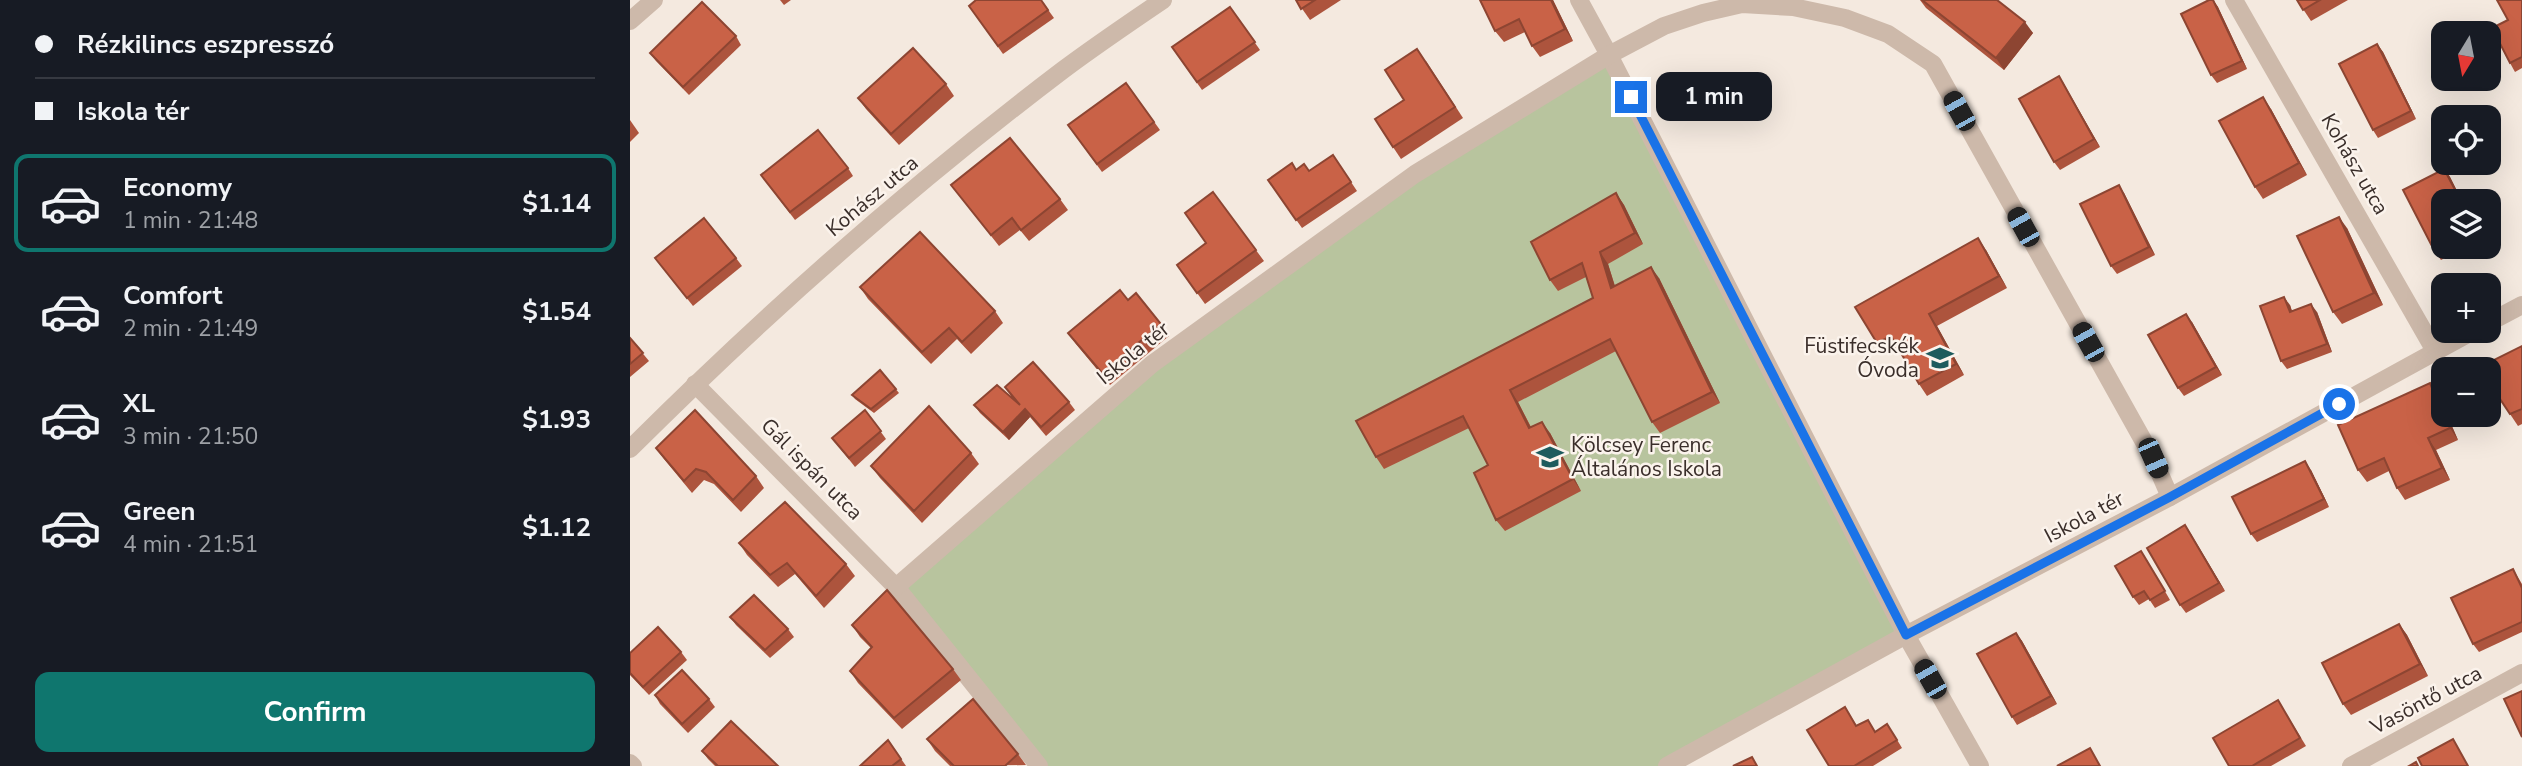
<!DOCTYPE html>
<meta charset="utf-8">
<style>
:root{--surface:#171b24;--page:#20242c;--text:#f1f3f6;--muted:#9ea1a6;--line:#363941;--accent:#0f766e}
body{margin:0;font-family:"Nunito Sans",sans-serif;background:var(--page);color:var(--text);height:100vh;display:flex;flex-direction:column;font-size:26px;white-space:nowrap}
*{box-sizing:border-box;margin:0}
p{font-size:23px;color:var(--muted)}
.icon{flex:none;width:38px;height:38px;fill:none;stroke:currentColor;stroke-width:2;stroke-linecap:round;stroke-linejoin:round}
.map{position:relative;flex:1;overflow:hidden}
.details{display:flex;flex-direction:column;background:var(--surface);width:630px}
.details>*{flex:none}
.top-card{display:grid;align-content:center;height:154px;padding:0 35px;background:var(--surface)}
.needle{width:46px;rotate:190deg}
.fabs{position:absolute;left:1801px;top:21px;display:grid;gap:14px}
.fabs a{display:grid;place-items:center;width:70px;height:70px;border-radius:14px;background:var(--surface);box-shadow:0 7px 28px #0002;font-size:35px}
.end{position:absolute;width:32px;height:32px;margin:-16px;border:9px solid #1a73e8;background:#fff;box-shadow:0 0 0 4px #fff}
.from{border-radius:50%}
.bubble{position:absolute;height:49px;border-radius:14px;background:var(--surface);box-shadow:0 7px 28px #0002;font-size:23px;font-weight:700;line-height:49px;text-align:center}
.car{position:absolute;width:21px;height:42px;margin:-21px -10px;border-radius:9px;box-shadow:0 0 5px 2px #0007;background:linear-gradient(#222 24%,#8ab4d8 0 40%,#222 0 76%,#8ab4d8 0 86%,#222 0)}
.top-card b{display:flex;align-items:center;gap:24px;height:66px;font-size:26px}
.top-card b+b{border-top:2px solid var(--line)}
.top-card i{width:18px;height:18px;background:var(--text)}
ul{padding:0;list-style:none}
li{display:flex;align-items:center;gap:21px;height:98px;margin:0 14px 10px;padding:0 21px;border:4px solid transparent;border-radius:14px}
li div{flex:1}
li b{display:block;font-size:26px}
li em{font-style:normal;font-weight:700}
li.on{border-color:var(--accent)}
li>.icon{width:63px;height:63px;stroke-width:1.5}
.action{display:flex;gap:14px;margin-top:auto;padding:14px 35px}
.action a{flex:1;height:80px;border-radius:14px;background:var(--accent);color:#fff;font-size:28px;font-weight:700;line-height:80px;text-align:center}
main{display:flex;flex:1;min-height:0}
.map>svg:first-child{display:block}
.green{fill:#b8c49e}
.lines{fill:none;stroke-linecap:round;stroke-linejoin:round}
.minor{stroke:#cdb9aa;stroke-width:18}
.tertiary{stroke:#cdb9aa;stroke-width:18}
.wall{fill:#ad543d}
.shaded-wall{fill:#8d4532}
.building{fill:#c96247;stroke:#8d4532;stroke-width:2}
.route{stroke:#1a73e8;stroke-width:9}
.labels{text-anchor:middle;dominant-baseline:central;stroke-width:5;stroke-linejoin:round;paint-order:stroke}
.street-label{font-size:21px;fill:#3a2e2a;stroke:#fbf3ec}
.poi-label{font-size:21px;fill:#3a2e2a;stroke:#fbf3ec;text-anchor:end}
</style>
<main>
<section class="details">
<div class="top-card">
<b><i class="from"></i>Rézkilincs eszpresszó</b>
<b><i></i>Iskola tér</b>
</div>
<ul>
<li class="on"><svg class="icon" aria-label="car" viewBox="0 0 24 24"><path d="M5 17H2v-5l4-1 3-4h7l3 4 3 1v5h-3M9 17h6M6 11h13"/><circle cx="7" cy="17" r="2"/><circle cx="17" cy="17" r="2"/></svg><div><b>Economy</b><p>1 min · 21:48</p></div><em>$1.14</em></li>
<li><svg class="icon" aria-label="car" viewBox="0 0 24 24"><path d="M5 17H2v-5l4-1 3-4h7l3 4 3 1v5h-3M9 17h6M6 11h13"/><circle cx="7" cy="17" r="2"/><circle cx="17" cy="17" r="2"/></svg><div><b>Comfort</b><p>2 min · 21:49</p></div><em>$1.54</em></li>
<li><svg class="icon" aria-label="car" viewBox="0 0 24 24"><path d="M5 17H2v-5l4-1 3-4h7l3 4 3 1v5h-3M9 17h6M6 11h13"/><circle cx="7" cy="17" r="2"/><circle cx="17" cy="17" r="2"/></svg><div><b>XL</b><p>3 min · 21:50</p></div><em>$1.93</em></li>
<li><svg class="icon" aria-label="car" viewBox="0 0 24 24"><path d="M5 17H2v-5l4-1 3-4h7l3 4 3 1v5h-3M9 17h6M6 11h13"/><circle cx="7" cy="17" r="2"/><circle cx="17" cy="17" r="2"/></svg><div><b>Green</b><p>4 min · 21:51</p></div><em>$1.12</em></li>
</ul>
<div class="action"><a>Confirm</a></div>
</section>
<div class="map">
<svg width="1892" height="766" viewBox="0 0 1892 766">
<rect width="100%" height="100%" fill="#f4e9df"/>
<polygon class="green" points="979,55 1276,635 1037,766 409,766 266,587 522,364 785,174"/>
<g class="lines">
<g class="minor">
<polyline points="949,0 979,55 1276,635 1350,766"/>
<polyline points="1604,0 1805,351"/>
<polyline points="0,21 24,0"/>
<polyline points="65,384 266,587 409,766"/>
<path d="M0,449C135,314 280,186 433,70C465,46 499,23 533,0"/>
<polyline points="266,587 522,364 785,174 979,55 1034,26 1073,13 1112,4 1163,7 1215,18 1258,34 1303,64 1523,458 1540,497"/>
<polyline points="1721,766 1892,673"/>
</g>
<g class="tertiary">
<polyline points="1858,323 1892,305"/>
<polyline points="0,763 3,766"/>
<polyline points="1037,766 1276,635 1540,497 1843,331"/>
</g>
</g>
<g class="wall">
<polygon points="150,0 161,0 154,5"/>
<polygon points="411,0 424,18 373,54 339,6"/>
<polygon points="666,0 711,0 680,20"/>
<polygon points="850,0 923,0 943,41 910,57 902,46 895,32 874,42 865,31"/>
<polygon points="1290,0 1367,0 1403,33 1374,70 1296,8"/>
<polygon points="1583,0 1588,7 1617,69 1587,83 1581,75"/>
<polygon points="1667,0 1718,0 1681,21"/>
<polygon points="1892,0 1892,68 1885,72 1880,63 1878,20"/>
<polygon points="600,7 630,50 572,90 542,47"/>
<polygon points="106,36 111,45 59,95 26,61 20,53"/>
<polygon points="1747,44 1753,52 1786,119 1748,138 1743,130"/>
<polygon points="796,61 833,118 771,159 763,147 774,100"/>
<polygon points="1429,76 1470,147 1430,170 1424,162"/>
<polygon points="496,83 530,130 472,172 438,125"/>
<polygon points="316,84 324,96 269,145 236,109 228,98"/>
<polygon points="1641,109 1677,175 1633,199 1625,187"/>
<polygon points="0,120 9,133 0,142"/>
<polygon points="703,155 727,191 672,228 638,180 666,170 679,171"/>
<polygon points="218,168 223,176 165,220 137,183"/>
<polygon points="1814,169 1820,177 1832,201 1813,201 1813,247 1836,247 1811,260 1805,252 1773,190"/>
<polygon points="321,185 430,199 438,210 399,241 390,230 369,246"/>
<polygon points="583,192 634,261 575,304 547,265 576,243"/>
<polygon points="986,193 994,205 1013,244 978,264 985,286 1029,278 1090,403 1030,433 1022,422 986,351 888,402 901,427 920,433 951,491 875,531 866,520 858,465 839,428 754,469 746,457 963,298 956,277 928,291 920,280"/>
<polygon points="1494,193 1525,255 1487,274 1481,266"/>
<polygon points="1717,228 1753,305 1712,324 1703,312"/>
<polygon points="1356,250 1377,288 1307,326 1334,375 1297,396 1289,384 1268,348 1255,354 1247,343"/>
<polygon points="25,258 106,258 112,266 63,306"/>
<polygon points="230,287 365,311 373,323 341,354 327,339 301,364 238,299"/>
<polygon points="498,300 531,324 539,336 480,385 446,344 438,333"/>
<polygon points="1660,305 1662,311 1687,312 1702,352 1657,369 1651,361"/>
<polygon points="1562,322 1592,375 1554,396 1548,388"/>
<polygon points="0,338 19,361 0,377"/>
<polygon points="1892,346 1892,424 1888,426 1880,414"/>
<polygon points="250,370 269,393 244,413 225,399 222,395"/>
<polygon points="1800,383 1808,395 1813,406 1813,415 1817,415 1828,440 1806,450 1820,480 1775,500 1767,488 1759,471 1737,482 1728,470"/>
<polygon points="375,387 439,402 445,410 416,436 400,417 379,440 350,413 344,405 386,402"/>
<polygon points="235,410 256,439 225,467 202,438"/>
<polygon points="26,448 126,476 134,488 111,512 84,484 74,480 62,493 34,459"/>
<polygon points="341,453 349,464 292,523 250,478 241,466"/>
<polygon points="1681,470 1699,507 1627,542 1621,534"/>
<polygon points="1555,525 1595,591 1556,613 1550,605"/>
<polygon points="109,543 216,564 225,576 194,608 165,574 148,587 117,555"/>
<polygon points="1517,560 1540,600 1525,608 1519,599 1509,605 1503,597"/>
<polygon points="1883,569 1892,584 1892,632 1849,652 1843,644"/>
<polygon points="100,617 158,629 164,637 140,658 106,625"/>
<polygon points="1769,624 1777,635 1798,676 1721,715 1713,704"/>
<polygon points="222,625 323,669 331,680 272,729 228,683 220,671 241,648 230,637"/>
<polygon points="1386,633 1392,641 1427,704 1387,725 1382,717"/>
<polygon points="51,652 57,660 19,695 0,675 0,653"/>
<polygon points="25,695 79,699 85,707 58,733 30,704"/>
<polygon points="1648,700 1676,746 1641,766 1599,766"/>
<polygon points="1215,707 1227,726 1246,731 1263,733 1272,748 1243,766 1199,766"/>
<polygon points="297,739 388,754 396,765 320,766 305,751"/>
<polygon points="258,740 276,766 230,766"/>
<polygon points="72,751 148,766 85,766 78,759"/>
</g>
<g class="shaded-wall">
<polygon points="921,0 923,0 943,41 935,29"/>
<polygon points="1583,0 1588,7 1617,69 1612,61"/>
<polygon points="1395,22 1403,33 1374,70 1366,58"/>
<polygon points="1747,44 1753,52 1786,119 1781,111"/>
<polygon points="1429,76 1434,84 1470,147 1464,139"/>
<polygon points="1633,97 1641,109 1677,175 1669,163"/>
<polygon points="1814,169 1820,177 1832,201 1831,201"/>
<polygon points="1489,185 1494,193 1525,255 1519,247"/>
<polygon points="986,193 994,205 1013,244 1005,233"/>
<polygon points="1709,217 1717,228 1753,305 1744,293"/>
<polygon points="1348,238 1356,250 1377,288 1369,276"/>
<polygon points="970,252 978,264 989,300 981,288"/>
<polygon points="1021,267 1029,278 1090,403 1082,392"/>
<polygon points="1654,297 1660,305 1665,321 1660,312"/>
<polygon points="1681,304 1687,312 1702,352 1697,344"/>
<polygon points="1299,314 1307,326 1334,375 1326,364"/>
<polygon points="1556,314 1562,322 1592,375 1586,367"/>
<polygon points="1800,383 1808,395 1813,406 1813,412"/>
<polygon points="880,390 888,402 907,440 899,428"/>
<polygon points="395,409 400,417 379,440 373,432"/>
<polygon points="1814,415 1817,415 1828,440 1820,428"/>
<polygon points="912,422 920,433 951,491 943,479"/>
<polygon points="1798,438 1806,450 1820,480 1812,468"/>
<polygon points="1675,461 1681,470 1699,507 1694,499"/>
<polygon points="1555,525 1561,534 1595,591 1589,583"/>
<polygon points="1769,624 1777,635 1798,676 1790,664"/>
<polygon points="1386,633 1392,641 1427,704 1421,696"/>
</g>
<g class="building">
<polygon points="346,0 411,0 418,10 368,46 339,6"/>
<polygon points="666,0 685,0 671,9"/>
<polygon points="850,0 921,0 935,29 902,46 889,19 865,31"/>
<polygon points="1292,0 1367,0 1395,22 1366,58"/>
<polygon points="1579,0 1583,0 1612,61 1581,75 1551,14"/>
<polygon points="1667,0 1690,0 1673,10"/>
<polygon points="1867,0 1892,0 1892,57 1880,63 1862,28 1878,20"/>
<polygon points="72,2 106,36 53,87 20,53"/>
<polygon points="600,7 625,42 567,82 542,47"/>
<polygon points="1747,44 1781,111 1743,130 1709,64"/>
<polygon points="283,48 316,84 261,134 228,98"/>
<polygon points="787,49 825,107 763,147 745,119 774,100 755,70"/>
<polygon points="1429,76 1464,139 1424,162 1389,99"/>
<polygon points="496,83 524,122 467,164 438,125"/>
<polygon points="1633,97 1669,163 1625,187 1589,121"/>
<polygon points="188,130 218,168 160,212 131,175"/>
<polygon points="380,138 430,199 391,230 382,218 361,235 321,185"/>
<polygon points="703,155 721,182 666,220 638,180 662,163 666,170 674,164 679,171"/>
<polygon points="1814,169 1831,201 1813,201 1813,247 1815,247 1805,252 1773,190"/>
<polygon points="1489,185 1519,247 1481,266 1450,204"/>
<polygon points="583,192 626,250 567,293 547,265 576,243 555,213"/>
<polygon points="986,193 1005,233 970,252 981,288 1021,267 1082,392 1022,422 980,339 880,390 899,428 912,422 943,479 866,520 844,473 858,465 833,416 746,457 726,421 963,298 952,263 920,280 901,242"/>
<polygon points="1709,217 1744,293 1703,312 1667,236"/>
<polygon points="74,218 106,258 57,298 25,258"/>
<polygon points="290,232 365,311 332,342 319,328 292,352 230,287"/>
<polygon points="1348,238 1369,276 1299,314 1326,364 1289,384 1261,336 1247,343 1225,307"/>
<polygon points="490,290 498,300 506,293 531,324 472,373 438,333"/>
<polygon points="1654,297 1660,312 1681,304 1697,344 1651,361 1630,306"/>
<polygon points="1556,314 1586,367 1548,388 1518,335"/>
<polygon points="0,338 13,353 0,364"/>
<polygon points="1892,346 1892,409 1880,414 1858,381 1858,369 1851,369 1850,367"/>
<polygon points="403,362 439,402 411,427 395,409 373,432 344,405 367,385 390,405 375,387"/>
<polygon points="250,370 266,389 241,409 222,395"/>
<polygon points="1800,383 1813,415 1814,415 1820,428 1798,438 1812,468 1767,488 1754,458 1728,470 1708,425"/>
<polygon points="299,406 341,453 284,511 241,466"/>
<polygon points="65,410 126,476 103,500 76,472 66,469 54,481 26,448"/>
<polygon points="235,410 251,431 219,458 202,438"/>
<polygon points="1675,461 1694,499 1621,534 1602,497"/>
<polygon points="155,502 216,564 186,596 157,563 140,575 109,543"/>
<polygon points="1555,525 1589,583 1550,605 1517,548"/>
<polygon points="1511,551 1535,591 1520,600 1514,591 1503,597 1485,566"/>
<polygon points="1883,569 1892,588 1892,622 1843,644 1821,598"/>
<polygon points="257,590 323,669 264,718 220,671 242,647 222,625"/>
<polygon points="124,595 158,629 135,650 100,617"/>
<polygon points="1769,624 1790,664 1713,704 1692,663"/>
<polygon points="28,627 51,652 13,687 0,673 0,653"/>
<polygon points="1386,633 1421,696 1382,717 1347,654"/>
<polygon points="52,670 79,699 52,724 25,695"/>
<polygon points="1892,691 1892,737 1874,699"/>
<polygon points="343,699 388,754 375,766 324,766 297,739"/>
<polygon points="1648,700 1670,738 1622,766 1599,766 1583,738"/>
<polygon points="1215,707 1226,726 1238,720 1245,732 1257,724 1267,740 1224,766 1199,766 1177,730"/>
<polygon points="101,721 148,766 88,766 72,751"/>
<polygon points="1823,739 1838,766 1792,766 1788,758"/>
<polygon points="258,740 271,759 262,766 230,766"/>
<polygon points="1460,748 1470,766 1427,766"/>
<polygon points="1122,757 1127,766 1103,766"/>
<polygon points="1786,762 1788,766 1779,766"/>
</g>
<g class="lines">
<polyline class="route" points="1001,97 1276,635 1540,497 1709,404"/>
</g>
<defs>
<symbol id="school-bare" viewBox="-9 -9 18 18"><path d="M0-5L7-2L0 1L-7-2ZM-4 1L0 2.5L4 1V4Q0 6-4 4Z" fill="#1d5b5d" stroke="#fbf3ec" stroke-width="2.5" paint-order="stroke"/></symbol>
</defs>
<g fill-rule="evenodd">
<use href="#school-bare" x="1291" y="339" width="38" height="38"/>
<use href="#school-bare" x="901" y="438" width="38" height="38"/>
</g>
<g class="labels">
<g class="street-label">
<text transform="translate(1725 164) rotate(60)">Kohász utca</text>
<text transform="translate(242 196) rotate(-40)">Kohász utca</text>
<text transform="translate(503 353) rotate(-39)">Iskola tér</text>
<text transform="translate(182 469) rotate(45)">Gál ispán utca</text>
<text transform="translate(1454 517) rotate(-28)">Iskola tér</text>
<text transform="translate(1796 700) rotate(-28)">Vasöntő utca</text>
</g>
<g class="poi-label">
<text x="1289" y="346">Füstifecskék<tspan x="1289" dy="24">Óvoda</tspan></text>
<text x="941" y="445" text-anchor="start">Kölcsey Ferenc<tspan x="941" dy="24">Általános Iskola</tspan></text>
</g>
</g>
</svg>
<div class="fabs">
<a><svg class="needle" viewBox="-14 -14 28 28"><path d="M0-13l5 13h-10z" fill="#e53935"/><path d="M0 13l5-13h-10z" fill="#9ea1a6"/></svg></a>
<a><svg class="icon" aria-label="locate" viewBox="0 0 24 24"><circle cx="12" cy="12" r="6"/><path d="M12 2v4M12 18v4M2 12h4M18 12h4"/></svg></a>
<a><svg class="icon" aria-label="layers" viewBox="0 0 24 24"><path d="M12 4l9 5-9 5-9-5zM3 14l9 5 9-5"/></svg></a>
<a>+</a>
<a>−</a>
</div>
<i class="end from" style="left:1709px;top:404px"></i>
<i class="end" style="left:1001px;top:97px"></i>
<div class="bubble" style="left:1026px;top:72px;width:116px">1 min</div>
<i class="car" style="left:1329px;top:111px;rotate:331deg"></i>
<i class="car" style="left:1393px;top:227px;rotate:331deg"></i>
<i class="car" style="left:1458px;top:342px;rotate:331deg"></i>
<i class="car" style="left:1523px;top:458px;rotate:156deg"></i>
<i class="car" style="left:1300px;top:679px;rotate:330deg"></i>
</div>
</main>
